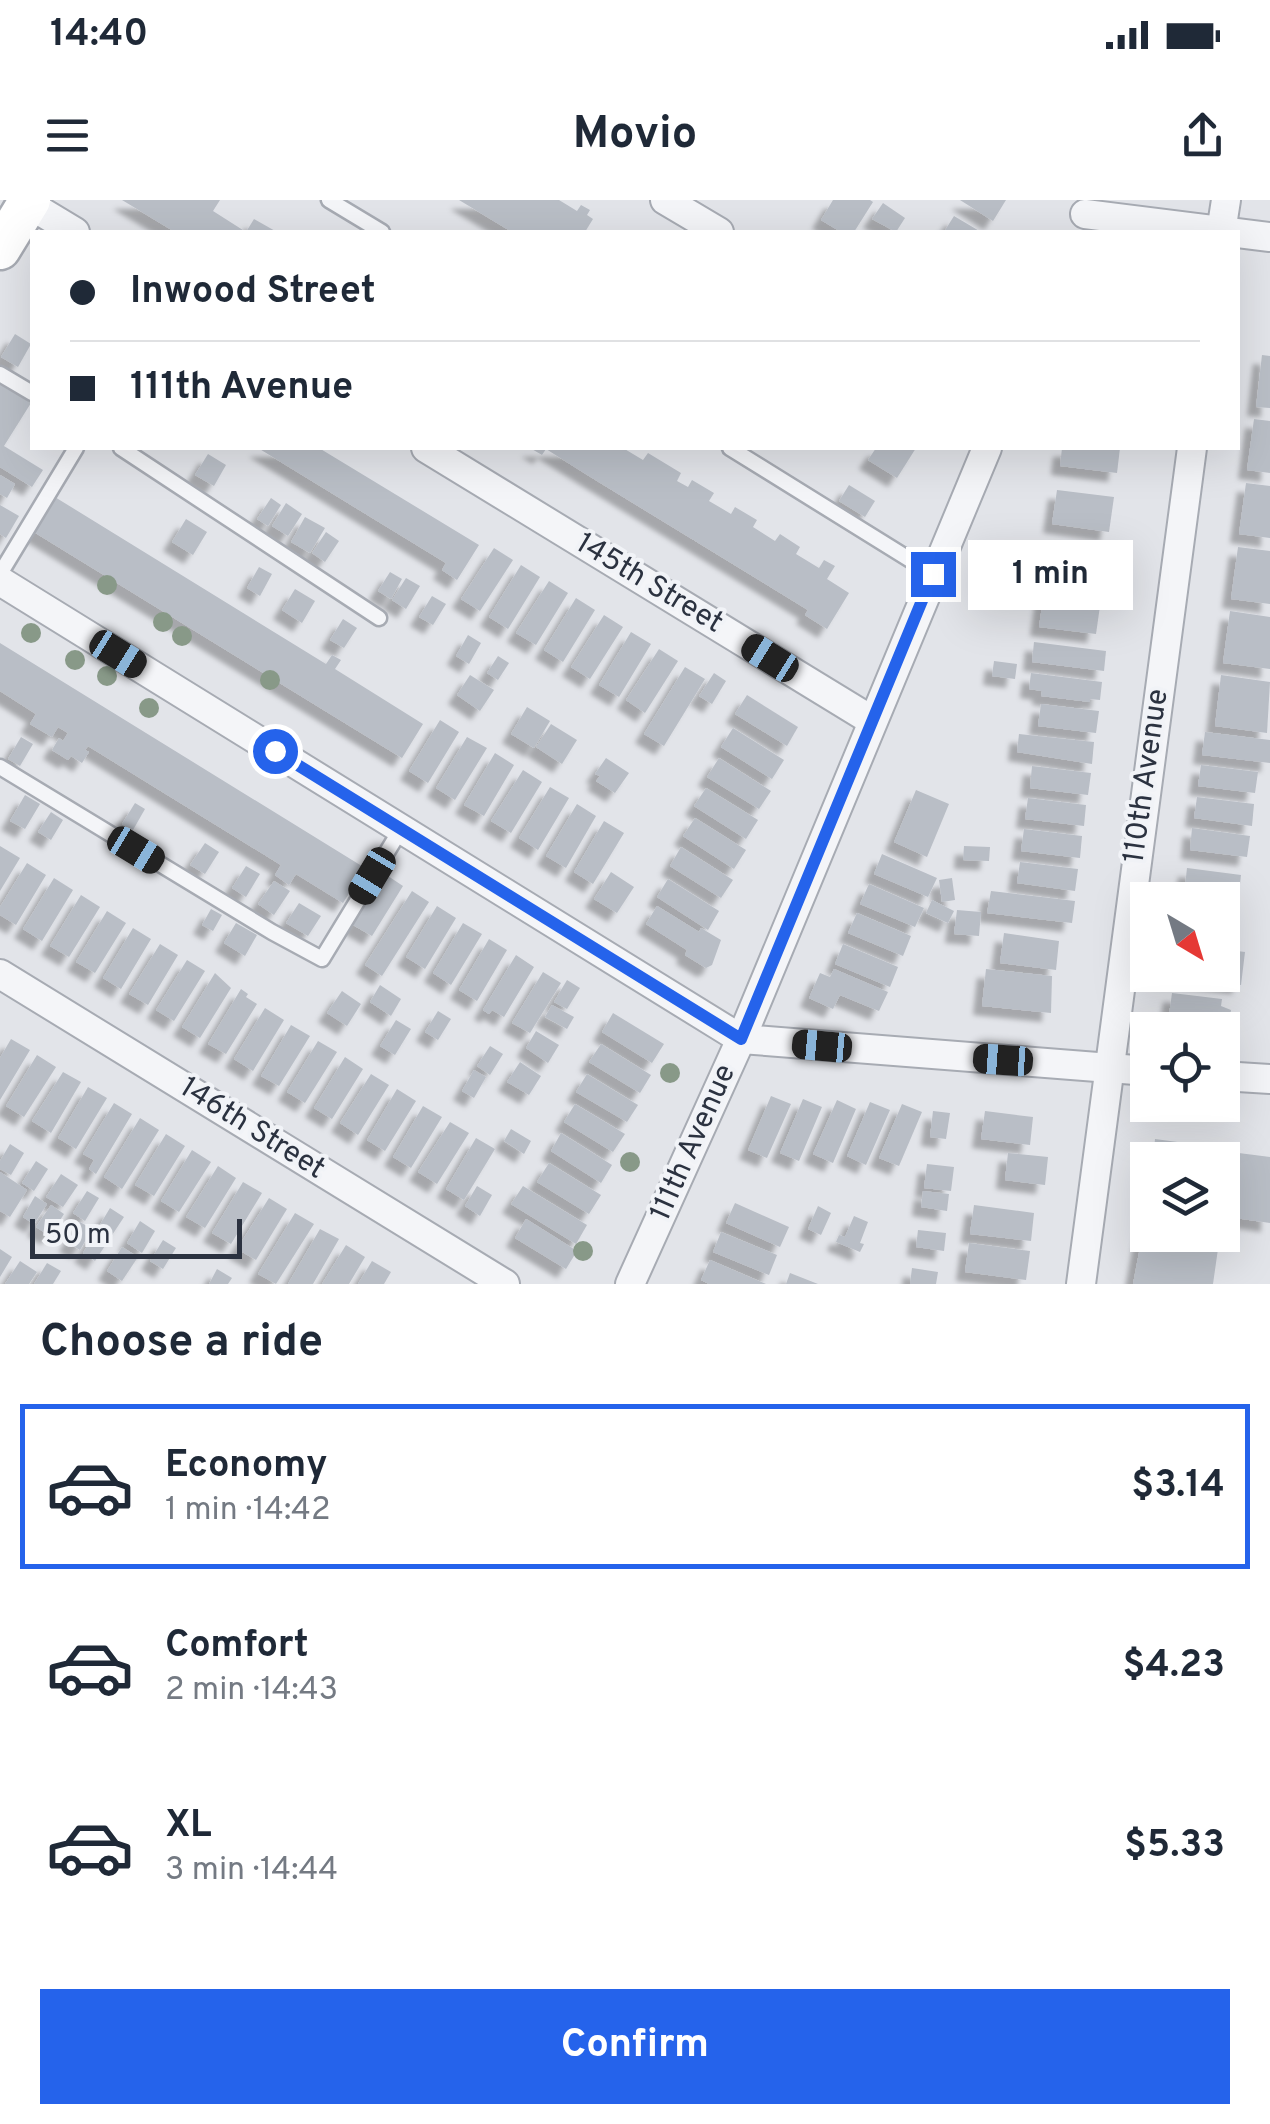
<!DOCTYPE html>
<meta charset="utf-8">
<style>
:root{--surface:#fff;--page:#f2f2f3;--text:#1f2937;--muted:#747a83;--line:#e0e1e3;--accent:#2563eb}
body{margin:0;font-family:Overpass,sans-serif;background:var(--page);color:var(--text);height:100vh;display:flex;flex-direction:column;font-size:38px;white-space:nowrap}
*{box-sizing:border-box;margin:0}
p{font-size:32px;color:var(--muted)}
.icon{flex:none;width:55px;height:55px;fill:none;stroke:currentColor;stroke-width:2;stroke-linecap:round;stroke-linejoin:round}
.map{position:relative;height:1084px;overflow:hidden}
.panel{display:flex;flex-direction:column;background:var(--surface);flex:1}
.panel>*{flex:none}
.hud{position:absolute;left:30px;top:30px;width:1210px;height:220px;border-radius:0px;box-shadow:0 10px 40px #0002;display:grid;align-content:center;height:220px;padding:0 40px;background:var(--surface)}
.needle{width:65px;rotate:142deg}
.tools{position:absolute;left:1130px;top:682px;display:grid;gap:20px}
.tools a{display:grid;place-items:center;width:110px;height:110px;border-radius:0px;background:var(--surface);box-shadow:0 10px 40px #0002;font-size:50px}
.scale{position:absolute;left:30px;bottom:25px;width:212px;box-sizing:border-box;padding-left:10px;border:5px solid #2b3240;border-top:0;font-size:28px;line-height:35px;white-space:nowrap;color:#2b3240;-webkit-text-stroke:8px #f1f3f7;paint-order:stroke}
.end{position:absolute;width:45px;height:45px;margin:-22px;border:12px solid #2563eb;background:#fff;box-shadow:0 0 0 5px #fff}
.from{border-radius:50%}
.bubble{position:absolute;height:70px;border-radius:0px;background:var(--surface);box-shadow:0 10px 40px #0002;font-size:32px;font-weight:700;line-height:70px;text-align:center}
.car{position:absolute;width:30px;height:60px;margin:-30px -15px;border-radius:12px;box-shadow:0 0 8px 2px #0007;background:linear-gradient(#222 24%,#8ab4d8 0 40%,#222 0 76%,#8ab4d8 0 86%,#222 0)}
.hud b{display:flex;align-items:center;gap:35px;height:95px;font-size:38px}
.hud b+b{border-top:2px solid var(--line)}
.hud i{width:25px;height:25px;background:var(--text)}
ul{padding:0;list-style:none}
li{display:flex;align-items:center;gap:30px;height:165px;margin:0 20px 15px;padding:0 20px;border:5px solid transparent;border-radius:0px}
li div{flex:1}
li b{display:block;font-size:38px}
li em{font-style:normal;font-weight:700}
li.current{border-color:var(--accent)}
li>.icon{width:90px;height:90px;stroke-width:1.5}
h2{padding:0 40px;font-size:45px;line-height:120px}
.action{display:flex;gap:20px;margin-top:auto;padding:20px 40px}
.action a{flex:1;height:115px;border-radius:0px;background:var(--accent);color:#fff;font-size:40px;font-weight:700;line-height:115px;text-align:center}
.status{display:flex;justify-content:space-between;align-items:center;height:70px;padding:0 50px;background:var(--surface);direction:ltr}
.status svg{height:28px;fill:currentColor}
header{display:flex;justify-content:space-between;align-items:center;height:130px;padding:0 40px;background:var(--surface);font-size:45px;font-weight:700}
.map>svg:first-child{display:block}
.building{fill:#b9bec6;filter:url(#shadow)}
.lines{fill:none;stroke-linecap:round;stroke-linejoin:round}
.lane-casing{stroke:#a7abb3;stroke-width:19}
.street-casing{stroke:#a7abb3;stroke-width:32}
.secondary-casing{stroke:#a7abb3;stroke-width:45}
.lane{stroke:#f4f5f8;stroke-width:14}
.street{stroke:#f4f5f8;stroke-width:28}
.secondary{stroke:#fff;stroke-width:40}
.tree{fill:#898}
.route{stroke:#2563eb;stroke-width:12}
.labels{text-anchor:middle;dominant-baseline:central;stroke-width:8;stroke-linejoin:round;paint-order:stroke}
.street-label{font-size:30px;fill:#2b3240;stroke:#f1f3f7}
</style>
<div class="status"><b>14:40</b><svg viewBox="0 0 49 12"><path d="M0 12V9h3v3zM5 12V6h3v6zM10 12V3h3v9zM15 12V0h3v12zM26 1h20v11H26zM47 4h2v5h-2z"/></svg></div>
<header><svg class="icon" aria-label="menu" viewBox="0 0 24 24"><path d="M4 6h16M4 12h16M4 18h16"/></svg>Movio<svg class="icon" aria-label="share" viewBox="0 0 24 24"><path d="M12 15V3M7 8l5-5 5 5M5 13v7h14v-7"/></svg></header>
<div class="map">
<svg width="1270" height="1084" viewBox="0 0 1270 1084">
<defs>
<filter id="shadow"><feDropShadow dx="-9" dy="9" stdDeviation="2.5" flood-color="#0004"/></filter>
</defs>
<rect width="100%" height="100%" fill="#e2e4e9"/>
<g class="building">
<polygon points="122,0 220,0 213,11 246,32 254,19 277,32 175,32"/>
<polygon points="459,0 559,0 577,11 581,5 590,10 587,15 593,19 585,32 512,32"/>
<polygon points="833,0 870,0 873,2 854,32 841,32 821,20"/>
<polygon points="960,0 1006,0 993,21"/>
<polygon points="883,3 905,18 896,32 872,19"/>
<polygon points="954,16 981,32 944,32"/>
<polygon points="15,134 31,144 18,167 1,157"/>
<polygon points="1262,155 1270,156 1270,208 1256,207"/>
<polygon points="0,183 31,203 4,246 43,270 32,287 0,267"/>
<polygon points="1254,219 1270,221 1270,273 1247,270"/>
<polygon points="258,248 319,248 479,345 457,380 442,370 446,363"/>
<polygon points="530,248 623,248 643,260 648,253 681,273 677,281 688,287 692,280 714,293 709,301 721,308 731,314 735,307 757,320 753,327 775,341 780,334 800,347 796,354 819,368 824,360 835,366 827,379 849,393 827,429 805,415 808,410 589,276 546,249 542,255"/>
<polygon points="876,248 916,248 897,278 868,260"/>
<polygon points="1062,248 1120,248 1117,273 1060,266"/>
<polygon points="208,254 226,265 214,286 195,275"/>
<polygon points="0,275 15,284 7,298 0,294"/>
<polygon points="1246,283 1270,286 1270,338 1239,334"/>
<polygon points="849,285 875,301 865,317 839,301"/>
<polygon points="1057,290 1114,297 1109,332 1052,324"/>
<polygon points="50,294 326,464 332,455 341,460 335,469 423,524 402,558 29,329"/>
<polygon points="271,298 281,305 268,326 257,319"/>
<polygon points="286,303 302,314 288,336 272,326"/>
<polygon points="0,305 19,316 6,338 0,334"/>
<polygon points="305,317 325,328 310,353 291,342"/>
<polygon points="186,319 207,332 193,355 172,342"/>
<polygon points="326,332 339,341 325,362 312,353"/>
<polygon points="1051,342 1107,349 1103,383 1047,376"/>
<polygon points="1238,347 1270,351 1270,404 1231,399"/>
<polygon points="494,348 513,360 480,411 461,399"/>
<polygon points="521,365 540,377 508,429 489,417"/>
<polygon points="259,367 272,374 260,396 247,388"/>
<polygon points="390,372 402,379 391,399 378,391"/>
<polygon points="406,378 420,386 406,409 392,400"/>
<polygon points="549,381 568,393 536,445 516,433"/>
<polygon points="295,389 315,401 302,423 282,410"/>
<polygon points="1044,392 1101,399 1096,434 1039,427"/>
<polygon points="432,396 446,404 433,425 419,417"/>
<polygon points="576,398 595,410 563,462 544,450"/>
<polygon points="1230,411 1270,417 1270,469 1223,463"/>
<polygon points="604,415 623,427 590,479 571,467"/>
<polygon points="343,419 357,428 344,448 330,440"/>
<polygon points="631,432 651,444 619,497 599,485"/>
<polygon points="468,435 481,443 469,464 456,456"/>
<polygon points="1034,442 1106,451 1104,471 1032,462"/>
<polygon points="0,443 365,668 343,703 296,674 289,685 275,675 281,665 88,546 85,550 89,552 82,563 71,556 68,560 52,550 59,538 63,541 68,533 58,527 52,537 30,524 36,514 0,491"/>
<polygon points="659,449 678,461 645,513 626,500"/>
<polygon points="498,456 509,463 498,480 487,473"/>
<polygon points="994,461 1017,464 1015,479 992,476"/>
<polygon points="685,467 705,479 664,546 644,534"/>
<polygon points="714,473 726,481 712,504 699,496"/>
<polygon points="1031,473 1102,482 1100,500 1090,499 1090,502 1041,496 1042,491 1029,489"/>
<polygon points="470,475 494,490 480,511 457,495"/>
<polygon points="1221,475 1270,482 1267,533 1215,526"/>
<polygon points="747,495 798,527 787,546 735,514"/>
<polygon points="1041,504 1099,511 1096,533 1038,526"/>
<polygon points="527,507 550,521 534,548 511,534"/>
<polygon points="440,520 459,532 428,583 409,571"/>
<polygon points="551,524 577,540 562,564 536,547"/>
<polygon points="733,528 784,560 772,579 721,547"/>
<polygon points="1205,532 1270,540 1270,563 1202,555"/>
<polygon points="1019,534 1094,542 1092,564 1017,552"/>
<polygon points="21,537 33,544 20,566 8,559"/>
<polygon points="467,537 487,548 455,600 436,588"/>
<polygon points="495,553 514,565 484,616 464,605"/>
<polygon points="606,558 629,573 615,593 596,581 600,576 595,574"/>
<polygon points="719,558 771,591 759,609 707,577"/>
<polygon points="1201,565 1258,572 1255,593 1198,586"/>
<polygon points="1032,566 1091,573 1088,595 1030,588"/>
<polygon points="523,570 542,582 511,633 491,621"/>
<polygon points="550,587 569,598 538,650 519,638"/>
<polygon points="706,588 758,620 746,639 694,606"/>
<polygon points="916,590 949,604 927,657 894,642"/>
<polygon points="25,595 40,604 25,629 10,621"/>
<polygon points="1197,597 1254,604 1252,626 1194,618"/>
<polygon points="1028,598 1086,605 1084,626 1025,619"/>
<polygon points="135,603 145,609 133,630 122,624"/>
<polygon points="577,604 596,616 566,668 546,656"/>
<polygon points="51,612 63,620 51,640 38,632"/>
<polygon points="695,618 746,650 734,669 683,636"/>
<polygon points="604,621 624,633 593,684 574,672"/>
<polygon points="1192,628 1250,636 1247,657 1190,650"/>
<polygon points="1024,629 1082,636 1080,658 1021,651"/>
<polygon points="205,643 219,652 205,674 190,665"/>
<polygon points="0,646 20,658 0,691"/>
<polygon points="964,646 990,647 989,661 963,660"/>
<polygon points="681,647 733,680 721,698 670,666"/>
<polygon points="882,654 937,678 928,697 874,674"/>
<polygon points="1020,662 1078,669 1075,691 1017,683"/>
<polygon points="27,663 46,675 16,725 0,715 0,707"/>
<polygon points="246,666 260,674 246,697 232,688"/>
<polygon points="1187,668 1241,675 1238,702 1184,695"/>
<polygon points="611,672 634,687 617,713 594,699"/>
<polygon points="385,674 403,686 372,736 353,725"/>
<polygon points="54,678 73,690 42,741 23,729"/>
<polygon points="952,678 955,700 942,702 939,680"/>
<polygon points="668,679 719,711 708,730 657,697"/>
<polygon points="274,681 290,691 274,715 258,704"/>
<polygon points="869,684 924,708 915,727 860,704"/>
<polygon points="412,691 429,702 382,776 365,765"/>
<polygon points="991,691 1075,701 1072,723 987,713"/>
<polygon points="81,695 100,707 69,757 50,746"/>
<polygon points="932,700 954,711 948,723 926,713"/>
<polygon points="299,703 321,716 308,736 286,723"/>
<polygon points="437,706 456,718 425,769 406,757"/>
<polygon points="657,706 699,732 701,728 721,740 712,765 706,768 685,755 687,750 646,724"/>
<polygon points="211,709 222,715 213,731 202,725"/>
<polygon points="957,710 981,712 979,736 954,734"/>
<polygon points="107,711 126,723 95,773 76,762"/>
<polygon points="1222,712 1228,713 1227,723 1235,724 1233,741 1222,740"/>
<polygon points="857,713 911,736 903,756 848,733"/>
<polygon points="236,723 257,735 245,756 224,743"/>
<polygon points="463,723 482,734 451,785 433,773"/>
<polygon points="133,728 151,739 121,789 103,778"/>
<polygon points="1004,733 1059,741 1056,770 1000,763"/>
<polygon points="489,739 507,750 477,801 459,790"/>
<polygon points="160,744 178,755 148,805 129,794"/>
<polygon points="843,744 898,767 890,787 835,764"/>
<polygon points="1222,749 1245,752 1241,785 1179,777 1222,775"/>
<polygon points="516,755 534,767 504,817 492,810 489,814 483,810"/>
<polygon points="187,760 205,771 174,821 156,810"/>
<polygon points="834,769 888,792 879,811 840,795 833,809 809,798 820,773 830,777"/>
<polygon points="986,769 1052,776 1051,813 982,806"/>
<polygon points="543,772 561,783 530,833 512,823"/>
<polygon points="215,773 231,788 200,838 182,827"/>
<polygon points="567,780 580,788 567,809 554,802"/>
<polygon points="380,785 401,799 391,816 370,802"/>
<polygon points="241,789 248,794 246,797 257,804 226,854 208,844"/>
<polygon points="342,791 361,804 347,826 327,813"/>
<polygon points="1172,793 1222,799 1221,806 1231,810 1229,823 1169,815"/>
<polygon points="552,805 574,817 567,829 545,817"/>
<polygon points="265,808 284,820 253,871 234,859"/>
<polygon points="438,811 451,819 438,840 425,832"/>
<polygon points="613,813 664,844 652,863 602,832"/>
<polygon points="396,820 411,829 395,855 380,846"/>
<polygon points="291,825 310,836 279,886 261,876"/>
<polygon points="536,831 559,845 548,863 526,848"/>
<polygon points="11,839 30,850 0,900 0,858"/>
<polygon points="318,841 337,852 305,903 287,892"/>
<polygon points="601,844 651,875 640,893 589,862"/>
<polygon points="490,846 503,854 490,875 477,866"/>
<polygon points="37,855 56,867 24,917 6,906"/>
<polygon points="345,857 363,869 332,919 314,908"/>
<polygon points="520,862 541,876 529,895 507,882"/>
<polygon points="474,870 486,877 474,898 462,891"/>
<polygon points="63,872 81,882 51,933 32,921"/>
<polygon points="371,874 389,885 358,935 340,923"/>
<polygon points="587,874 638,905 627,922 576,892"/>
<polygon points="88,887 107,898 76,949 58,938"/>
<polygon points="397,889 416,901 385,951 367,940"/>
<polygon points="771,896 791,904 767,958 748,950"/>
<polygon points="803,899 822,907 799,961 780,953"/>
<polygon points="837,900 856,909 833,963 813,954"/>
<polygon points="870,902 890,910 866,965 847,956"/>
<polygon points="114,903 132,914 96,974 89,969 94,960 83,954"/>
<polygon points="575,904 625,934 613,952 564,922"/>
<polygon points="902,904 922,912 899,966 879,958"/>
<polygon points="423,906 442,917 411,968 393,957"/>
<polygon points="933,911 950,913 946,939 930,937"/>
<polygon points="985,911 1033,917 1030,945 981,939"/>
<polygon points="140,918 159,930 122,989 104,977"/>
<polygon points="450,922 469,933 437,984 418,972"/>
<polygon points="511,929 531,941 524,954 504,941"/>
<polygon points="561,933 612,965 601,983 551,951"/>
<polygon points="166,934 185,946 154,996 135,985"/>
<polygon points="476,938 495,949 464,1000 446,989"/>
<polygon points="1155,939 1185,943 1184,946 1270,957 1270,1023 1235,1018 1237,996 1222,994 1222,960 1153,960"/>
<polygon points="10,944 24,953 11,975 0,969 0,961"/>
<polygon points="192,950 211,962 179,1012 161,1001"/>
<polygon points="1008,953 1048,957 1045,985 1005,980"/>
<polygon points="36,961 48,969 34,991 22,983"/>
<polygon points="549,963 601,995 589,1014 537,982"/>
<polygon points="927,964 954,967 951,991 924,988"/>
<polygon points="218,966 236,978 205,1028 186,1017"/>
<polygon points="0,972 27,990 10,1017 0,1011"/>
<polygon points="61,974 78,985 63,1007 46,997"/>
<polygon points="243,982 262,993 231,1044 212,1033"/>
<polygon points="477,986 492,995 480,1016 465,1006"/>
<polygon points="523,986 587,1025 576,1044 511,1004"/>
<polygon points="87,991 99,998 85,1021 73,1013"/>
<polygon points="923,991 949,994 947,1011 921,1007"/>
<polygon points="35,996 47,1004 34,1024 23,1017"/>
<polygon points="269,998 287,1009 256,1060 237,1049"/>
<polygon points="735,1003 789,1027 780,1047 726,1023"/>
<polygon points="51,1005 64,1014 50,1036 36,1027"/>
<polygon points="974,1005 1034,1013 1031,1041 970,1034"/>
<polygon points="818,1006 831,1013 821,1035 808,1029"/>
<polygon points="110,1008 124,1017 95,1061 83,1053"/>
<polygon points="295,1013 314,1024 276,1084 258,1074"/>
<polygon points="854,1016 868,1022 860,1043 864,1044 860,1052 836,1042 839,1035 845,1037"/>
<polygon points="526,1019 577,1051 566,1069 515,1038"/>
<polygon points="140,1021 155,1031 142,1053 127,1043"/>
<polygon points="1145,1021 1148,1035 1220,1035 1213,1084 1133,1084"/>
<polygon points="80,1022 92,1029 80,1050 68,1043"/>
<polygon points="320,1029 339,1039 313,1084 288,1084"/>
<polygon points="918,1030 946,1033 944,1051 916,1047"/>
<polygon points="721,1032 777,1055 769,1075 713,1052"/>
<polygon points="163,1040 176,1048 163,1069 150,1061"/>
<polygon points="969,1043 1030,1051 1026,1080 965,1072"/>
<polygon points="346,1045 365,1057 349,1084 322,1084"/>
<polygon points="122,1047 138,1057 122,1081 107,1071"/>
<polygon points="0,1049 12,1057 0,1077"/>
<polygon points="710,1060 766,1084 709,1084 701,1080"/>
<polygon points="20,1061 37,1072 29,1084 5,1084"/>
<polygon points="372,1061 391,1072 384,1084 358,1084"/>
<polygon points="47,1063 61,1071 53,1084 34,1084"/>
<polygon points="912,1068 938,1072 936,1084 910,1084"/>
<polygon points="217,1069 232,1078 228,1084 209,1084"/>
<polygon points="790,1073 818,1084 786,1084"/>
</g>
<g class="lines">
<defs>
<g id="lane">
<polyline points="329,0 382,32"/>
<polyline points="0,174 32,193"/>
<polyline points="121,248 379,418"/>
<polyline points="730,248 933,374"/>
<polyline points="0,374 76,248"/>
<polyline points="0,567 272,732 322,759 401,629"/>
</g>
<g id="street">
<polyline points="22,0 75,32"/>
<polyline points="665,0 719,32"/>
<polyline points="1085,14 1270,37"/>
<polyline points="1221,32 1226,0"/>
<polyline points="426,248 871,520"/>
<polyline points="0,381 741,839 1148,871"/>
<polyline points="0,774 505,1084"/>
<polyline points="1222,876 1270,879"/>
<polyline points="630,1084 741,839 987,248"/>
<polyline points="1081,1084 1192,248"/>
</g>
<polyline id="secondary" points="0,49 30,0"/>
</defs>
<use href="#lane" class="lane-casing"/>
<use href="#street" class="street-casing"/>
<use href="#secondary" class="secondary-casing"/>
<use href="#lane" class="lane"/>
<use href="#street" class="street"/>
<use href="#secondary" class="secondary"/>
</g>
<g class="tree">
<circle cx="107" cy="385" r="10"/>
<circle cx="163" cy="422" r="10"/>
<circle cx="31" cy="433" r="10"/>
<circle cx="182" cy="436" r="10"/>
<circle cx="75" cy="460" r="10"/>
<circle cx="107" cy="476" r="10"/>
<circle cx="270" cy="480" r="10"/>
<circle cx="149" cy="508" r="10"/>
<circle cx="670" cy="873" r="10"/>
<circle cx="630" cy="962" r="10"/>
<circle cx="583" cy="1051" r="10"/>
</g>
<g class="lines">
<polyline class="route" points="275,551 741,839 933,374"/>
</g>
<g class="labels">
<g class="street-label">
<text transform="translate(649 384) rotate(31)">145th Street</text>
<text transform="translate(1147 576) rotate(-82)">110th Avenue</text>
<text transform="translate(252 929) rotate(32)">146th Street</text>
<text transform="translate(694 943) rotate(-66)">111th Avenue</text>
</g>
</g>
</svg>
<div class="tools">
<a><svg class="needle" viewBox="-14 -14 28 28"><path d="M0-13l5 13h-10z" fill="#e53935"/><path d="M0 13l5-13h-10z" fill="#747a83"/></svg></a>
<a><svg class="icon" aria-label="locate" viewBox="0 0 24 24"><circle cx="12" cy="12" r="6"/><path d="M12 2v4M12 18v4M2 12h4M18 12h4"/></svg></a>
<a><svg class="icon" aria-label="layers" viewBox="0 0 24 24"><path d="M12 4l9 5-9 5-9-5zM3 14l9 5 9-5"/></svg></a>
</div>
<div class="scale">50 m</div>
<i class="end from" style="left:275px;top:551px"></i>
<i class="end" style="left:933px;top:374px"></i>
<div class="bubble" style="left:968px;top:340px;width:165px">1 min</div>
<i class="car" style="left:118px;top:454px;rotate:122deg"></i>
<i class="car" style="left:770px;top:458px;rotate:302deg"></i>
<i class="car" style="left:136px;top:650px;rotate:121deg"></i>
<i class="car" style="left:372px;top:676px;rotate:211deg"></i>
<i class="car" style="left:822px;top:846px;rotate:275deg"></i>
<i class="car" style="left:1003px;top:860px;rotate:274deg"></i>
<div class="hud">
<b><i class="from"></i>Inwood Street</b>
<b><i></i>111th Avenue</b>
</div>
</div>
<section class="panel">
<h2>Choose a ride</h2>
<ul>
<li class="current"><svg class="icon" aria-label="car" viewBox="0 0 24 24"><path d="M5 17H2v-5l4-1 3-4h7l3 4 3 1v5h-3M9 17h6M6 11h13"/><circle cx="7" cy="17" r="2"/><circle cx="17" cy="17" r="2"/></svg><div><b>Economy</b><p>1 min · 14:42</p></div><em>$3.14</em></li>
<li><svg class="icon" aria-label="car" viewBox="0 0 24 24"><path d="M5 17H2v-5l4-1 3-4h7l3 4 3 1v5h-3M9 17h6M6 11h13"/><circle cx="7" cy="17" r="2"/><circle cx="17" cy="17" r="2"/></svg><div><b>Comfort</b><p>2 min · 14:43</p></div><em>$4.23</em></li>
<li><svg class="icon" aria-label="car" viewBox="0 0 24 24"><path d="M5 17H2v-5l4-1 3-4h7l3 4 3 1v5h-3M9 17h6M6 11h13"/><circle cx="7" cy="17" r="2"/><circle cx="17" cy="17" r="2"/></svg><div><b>XL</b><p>3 min · 14:44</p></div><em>$5.33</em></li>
</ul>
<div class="action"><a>Confirm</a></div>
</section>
